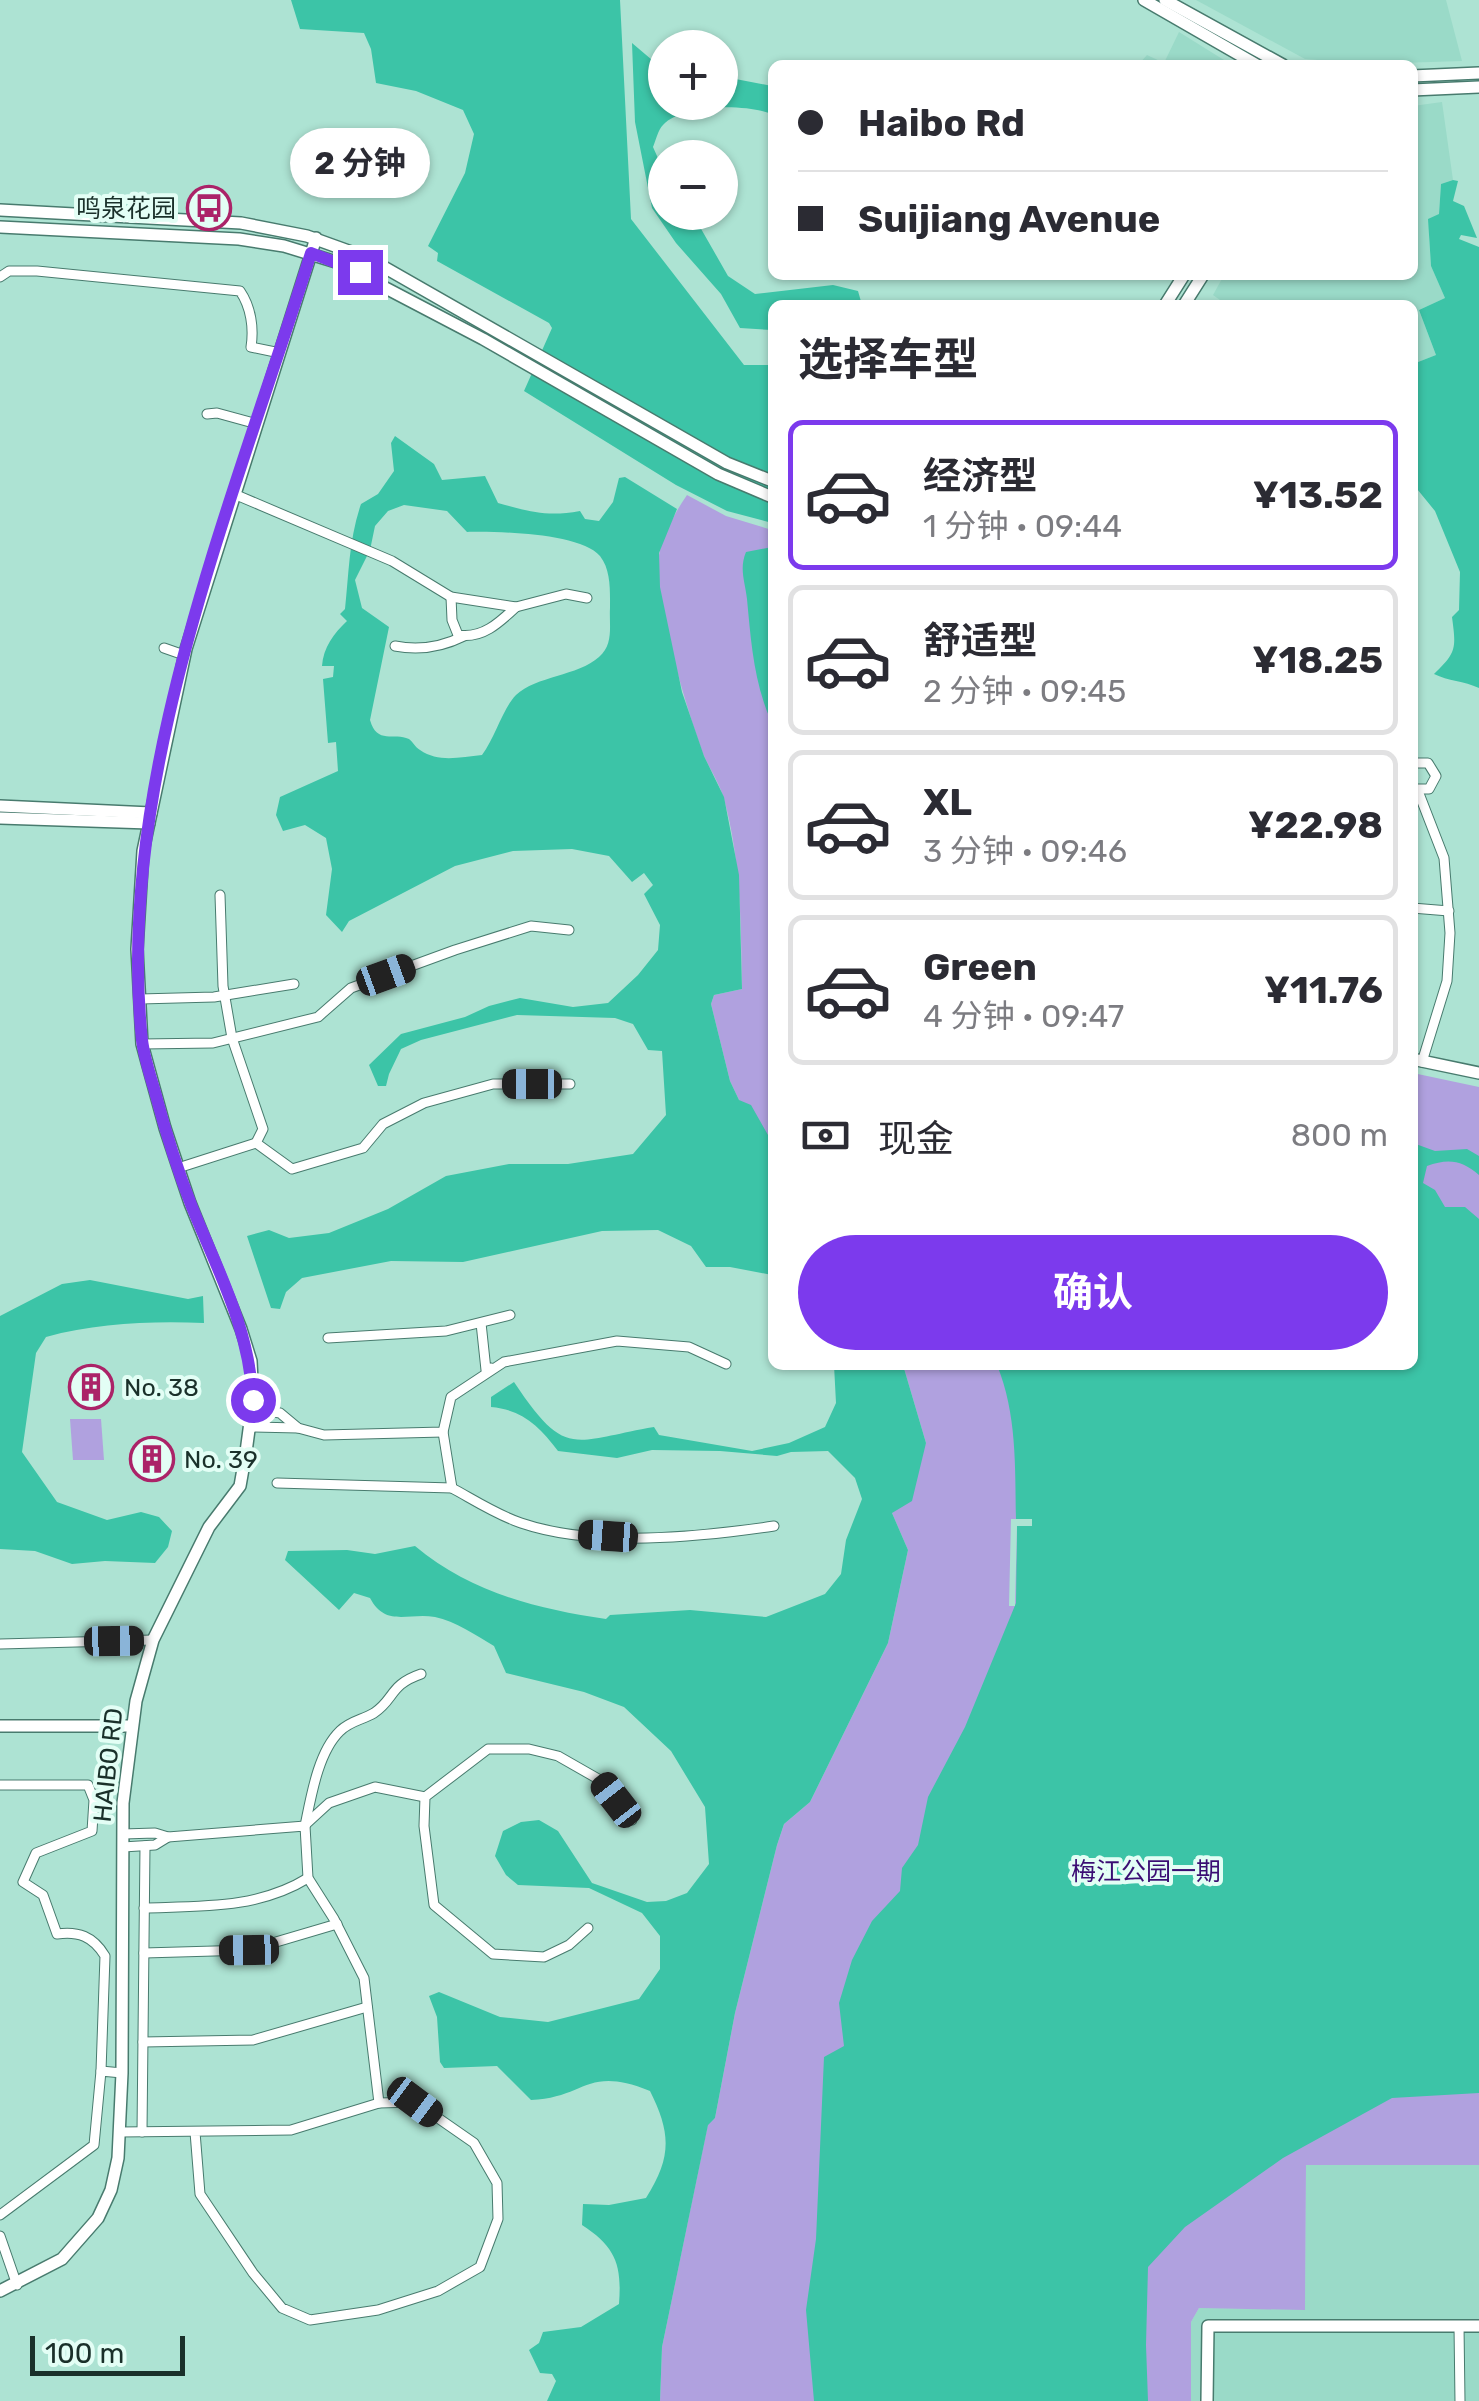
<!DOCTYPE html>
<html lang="zh">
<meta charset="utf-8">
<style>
:root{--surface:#fff;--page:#f7f7f7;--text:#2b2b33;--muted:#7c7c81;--line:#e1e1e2;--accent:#7c3aed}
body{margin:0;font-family:Rubik,"Noto Sans SC",sans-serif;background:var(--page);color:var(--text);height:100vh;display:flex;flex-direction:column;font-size:38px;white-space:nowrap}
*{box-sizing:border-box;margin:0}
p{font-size:32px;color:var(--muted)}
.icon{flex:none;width:55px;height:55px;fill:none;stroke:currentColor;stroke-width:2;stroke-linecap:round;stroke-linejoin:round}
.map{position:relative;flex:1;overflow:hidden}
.side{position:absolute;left:768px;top:300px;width:650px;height:1070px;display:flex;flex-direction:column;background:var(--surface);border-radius:15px;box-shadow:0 2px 8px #0004}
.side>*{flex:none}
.hud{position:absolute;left:768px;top:60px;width:650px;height:220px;border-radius:15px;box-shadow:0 2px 8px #0004;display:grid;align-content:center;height:220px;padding:0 30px;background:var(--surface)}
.controls{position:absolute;left:648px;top:30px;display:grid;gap:20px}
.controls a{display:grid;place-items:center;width:90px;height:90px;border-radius:50%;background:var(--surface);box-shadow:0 2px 8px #0004;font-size:50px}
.scale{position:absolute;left:30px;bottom:25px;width:155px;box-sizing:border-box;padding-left:10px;border:5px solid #1a302a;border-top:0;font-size:28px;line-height:35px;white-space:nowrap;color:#1a302a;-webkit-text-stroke:8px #e3fef5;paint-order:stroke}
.end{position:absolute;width:45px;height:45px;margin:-22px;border:12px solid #7c3aed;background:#fff;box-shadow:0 0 0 5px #fff}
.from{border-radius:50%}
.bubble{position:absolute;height:70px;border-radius:35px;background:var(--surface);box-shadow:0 2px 8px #0004;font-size:32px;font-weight:700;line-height:70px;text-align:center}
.car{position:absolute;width:30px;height:60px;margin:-30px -15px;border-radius:12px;box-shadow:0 0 8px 2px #0007;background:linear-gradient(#222 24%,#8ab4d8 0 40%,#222 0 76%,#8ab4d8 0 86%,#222 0)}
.hud b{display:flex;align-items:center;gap:35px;height:95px;font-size:38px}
.hud b+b{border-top:2px solid var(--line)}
.hud i{width:25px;height:25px;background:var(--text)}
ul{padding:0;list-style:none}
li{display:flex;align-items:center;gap:30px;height:150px;margin:0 20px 15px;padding:0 10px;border:5px solid var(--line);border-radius:15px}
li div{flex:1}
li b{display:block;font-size:38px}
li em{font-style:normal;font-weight:700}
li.current{border-color:var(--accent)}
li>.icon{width:90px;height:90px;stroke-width:1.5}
h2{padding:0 30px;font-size:45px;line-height:120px}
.pay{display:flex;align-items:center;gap:25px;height:110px;padding:0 30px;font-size:38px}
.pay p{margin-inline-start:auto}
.action{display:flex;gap:20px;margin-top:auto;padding:20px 30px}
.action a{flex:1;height:115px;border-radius:60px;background:var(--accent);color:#fff;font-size:40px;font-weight:700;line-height:115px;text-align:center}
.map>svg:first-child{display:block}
.built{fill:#9adac8}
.green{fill:#b0a1df}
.water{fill:#3cc4a7;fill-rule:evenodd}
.pier{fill:#ade3d3}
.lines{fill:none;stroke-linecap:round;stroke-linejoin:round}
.street-casing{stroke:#487b6e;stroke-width:11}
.secondary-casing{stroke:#487b6e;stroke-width:14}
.street{stroke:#fff;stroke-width:9}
.secondary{stroke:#fff;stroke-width:11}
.route{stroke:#7c3aed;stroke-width:12}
.labels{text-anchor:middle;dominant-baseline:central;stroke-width:8;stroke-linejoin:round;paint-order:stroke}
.poi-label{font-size:25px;fill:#1a302a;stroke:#e3fef5;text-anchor:start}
.street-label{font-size:25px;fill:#1a302a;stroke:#e3fef5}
.park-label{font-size:25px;fill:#3a0d73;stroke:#e3fef5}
</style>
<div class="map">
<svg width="1479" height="2401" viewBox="0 0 1479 2401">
<rect width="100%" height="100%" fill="#ade3d3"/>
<g class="built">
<polygon points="1196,0 1446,0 1462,61 1368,64 1305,59"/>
<polygon points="1179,32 1232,65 1139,64 1147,55 1164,63"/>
<polygon points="1442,102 1453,180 1441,184 1439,214 1429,237 1431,266 1445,298 1419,310 1436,355 1413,364 1412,305 1227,305 1213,295 1224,275 1412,275 1413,106"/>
<polygon points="1306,2165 1479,2165 1479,2401 1191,2401 1191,2322 1199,2308 1305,2309"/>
</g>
<g class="green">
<path d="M687,495L726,516L772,530V1144L739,1100L730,1081L711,1004L714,995L742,989C741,925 741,861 724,799C720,785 711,771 705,758C689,718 650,589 660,550C665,531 676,511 687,495Z"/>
<polygon points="1413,1073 1479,1087 1479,2165 1306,2165 1305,2310 1199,2308 1191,2322 1191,2401 660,2401 662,2347 708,2124 715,2118 735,2013 777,1845 784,1824 810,1802 888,1643 908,1550 892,1513 926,1443 903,1365 1412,1365"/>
<polygon points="70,1419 101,1419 104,1460 73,1460"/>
</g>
<g class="water">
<polygon points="291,0 620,0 631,219 744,365 772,365 772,523 727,511 676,485 524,391 552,328 549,323 437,261 438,253 428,246 465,173 474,134 463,110 416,91 376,83 371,49 364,33 300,29"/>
<path d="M632,43L665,71V102H720V76L772,86V114C747,104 683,103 663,125C658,130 656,140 653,147L665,174V212L692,213L728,276L755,294L833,285L858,291L862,305H772V330L740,328L721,294L676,243L652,208L635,122Z"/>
<path d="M1453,180L1458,181L1453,201L1464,206L1477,238L1461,235L1459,239L1479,247V688C1464,681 1448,681 1434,674C1457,652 1456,648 1452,617L1459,610L1460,572L1435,511L1413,484V364L1436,355L1419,310L1445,298L1431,266L1428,219L1439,214L1441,184Z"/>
<path d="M395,436L434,464L442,480L485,476L498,503C530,512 548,517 580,511L585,519L599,521L613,502L619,478L625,477L677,509L659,553L660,587L682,692L704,756L724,797L739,875L742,989L714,995L711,1004L730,1081L739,1100L751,1105L772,1142V1275L730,1267H706L691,1246L658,1230L602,1231L463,1262L391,1261L302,1278L286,1292L280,1309L271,1308L247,1236L269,1230L289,1238L329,1233L388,1209L446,1176L509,1164H568L633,1154L666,1115L662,1051L648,1050L633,1024L615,1018L517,1015L421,1040L401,1049L389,1074L386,1086H378L369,1065L401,1034L465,1017L489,1006L520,998L573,1007L608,1003L638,975L658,950L660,925L644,894L653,885L644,873L632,882L609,856L572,849L513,851L455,866L349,921L342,932L326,915L332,869L326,838L305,825L283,831L276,815L280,797L338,771L336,742L328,743L323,679L333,677L334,666H322C323,648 334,633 347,621L340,614L345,609C349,572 349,539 361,504L378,494L394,471L391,443ZM404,505L447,511L467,532C496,531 581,533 600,556C611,570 610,590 610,608C609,626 614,644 599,657C578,676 536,676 516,695C503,708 495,738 482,755C460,757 439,763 420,750C415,747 413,742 409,739C394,732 377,745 370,720L389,627L362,608L355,580L370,550L375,526L388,511Z"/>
<path d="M772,547V723C754,684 751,642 747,599C745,581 739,569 746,552Z"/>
<path d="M1413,1143L1435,1151L1467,1149L1479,1156V1175C1462,1160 1448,1158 1427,1166L1423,1183L1435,1190L1445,1207H1465L1479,1219V2093L1392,2098L1283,2158L1185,2227L1148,2267L1146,2345L1148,2401H814L806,2310L816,2239L824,2057L844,2046L839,2003L852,1960L872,1921L900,1891L902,1868L918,1845L928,1797L965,1727L1016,1603L1017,1525L1032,1526V1519H1016C1015,1466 1017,1414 997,1365H1412Z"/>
<path d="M90,1280L188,1299L203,1296L204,1323C151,1321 97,1323 46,1337L36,1353L22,1452L57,1502L107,1520L141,1512L159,1517L172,1531L168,1547L155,1563L105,1561L72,1564L35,1551L0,1549V1316L62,1284Z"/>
<path d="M834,1365H903L926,1443L912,1501L892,1513L908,1550L888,1643L810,1802L784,1824L777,1845L735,2013L715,2118L708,2125L662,2347L660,2401H547L556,2381L552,2374L540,2373L529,2350L539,2343L543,2332L581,2327L619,2304C622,2265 616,2247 582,2225L583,2204L609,2205L646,2198C672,2157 671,2133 650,2091C586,2065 586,2098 531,2100L497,2066L444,2068L440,2062L437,2017L429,1996L439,1992L500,2017L548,2022L639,1999L660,1969V1936L642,1913L589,1888L518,1885L506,1875L495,1856L503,1831L521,1822L539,1820L558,1831L592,1883L647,1902L666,1901L687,1893L709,1864L705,1807L671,1751L624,1707L584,1692L506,1673L494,1646C477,1636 455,1621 435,1617C409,1612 386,1628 370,1598L354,1593L339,1610L285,1560L288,1551L347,1550L375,1554L415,1546C470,1592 536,1609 606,1619L610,1615L690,1610L766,1617L825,1594L841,1574L846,1540L862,1499L855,1478L828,1451L791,1452L777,1456L720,1451L652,1450L617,1458L558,1451C539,1426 523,1410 491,1407V1397L514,1382C566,1460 572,1441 654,1427L659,1435L752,1451L789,1443L825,1427L836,1403Z"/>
</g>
<polygon class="pier" points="1011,1519 1032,1519 1032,1526 1017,1526 1015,1606 1009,1606"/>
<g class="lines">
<defs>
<g id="street">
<path d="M0,277L9,271H37L240,291C251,307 254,328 251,347L280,353"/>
<polyline points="207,414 217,413 257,424"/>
<polyline points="234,494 392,561 451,597 516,607 566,594 587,598"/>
<path d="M451,597L452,620L458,635C482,639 499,623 516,607"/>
<path d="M395,646C420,651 442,647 464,636"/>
<polyline points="164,648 184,655"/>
<polyline points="1412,763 1428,763 1436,776 1429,789 1412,789"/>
<polyline points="1418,791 1444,858 1450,933 1447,981 1422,1062"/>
<polyline points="220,895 223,986 232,1038 263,1129 256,1143"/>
<polyline points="1412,908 1449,911"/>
<polyline points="140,999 214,997 294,984"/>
<polyline points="142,1044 213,1043 318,1017 351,988 455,950 531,926 569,930"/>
<polyline points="178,1168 256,1143 292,1169 363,1148 383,1124 424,1103 493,1084 570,1084"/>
<polyline points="481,1323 486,1370 491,1368"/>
<polyline points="328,1338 446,1331 510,1315"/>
<polyline points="252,1409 280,1413 298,1428 324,1435 443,1432 451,1397 504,1362 617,1341 689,1347 726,1364"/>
<polyline points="249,1427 298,1428"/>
<path d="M443,1432L452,1488C474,1500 497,1515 521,1523C594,1548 699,1537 774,1526"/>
<polyline points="277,1483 452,1488"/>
<polyline points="0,1644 153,1640"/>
<path d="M0,1785H88L94,1800L92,1831L36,1853L23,1882L43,1895L57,1934C78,1931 93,1936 105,1956L101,2071"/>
<polyline points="305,1825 329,1803 375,1787 425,1797"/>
<path d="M305,1826C311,1797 318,1752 340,1731C350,1721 362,1720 374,1713C395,1699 389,1685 421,1674"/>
<polyline points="123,1834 155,1833 168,1837 305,1826 308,1878 334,1919 364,1978 379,2103"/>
<polyline points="123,1847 155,1845 168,1837"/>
<path d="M144,1908C201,1906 258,1909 308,1878"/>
<polyline points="588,1928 569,1945 544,1957 493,1954 434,1905 424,1826 425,1797 488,1749 529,1749 558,1756 600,1780 632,1820"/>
<polyline points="144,1953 249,1950 337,1924"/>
<polyline points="143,2042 253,2040 367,2007"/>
<polyline points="120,2132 291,2130 379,2103 415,2102 474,2143 497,2183 498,2219 480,2267 438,2291 378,2310 310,2320 282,2308 253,2273 200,2194 195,2132"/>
<polyline points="142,2132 145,1846"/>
<polyline points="0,2215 94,2145 101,2071 122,2073"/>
<polyline points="0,2236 17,2285"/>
<polyline points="1459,2326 1460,2401"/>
</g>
<g id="secondary">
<polyline points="1144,0 1257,65"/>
<polyline points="1165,0 1283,65"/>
<polyline points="1412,76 1479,73"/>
<polyline points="1412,90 1479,87"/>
<polyline points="0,210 241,223 307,236 368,258 727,463 772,481"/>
<polyline points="0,227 239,239 284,246 336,262 483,339 718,474 772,497"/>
<polyline points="1165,305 1184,275"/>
<polyline points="1184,305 1203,275"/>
<polyline points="0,806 151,813"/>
<polyline points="0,818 149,823"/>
<polyline points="1412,1059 1479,1073"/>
<polyline points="0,1726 132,1726"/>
<polyline points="0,2291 62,2259 98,2218 111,2190 118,2158 122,2073 123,1803 136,1701 153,1640 209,1527 240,1486 246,1452 253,1400 251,1361 241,1329 190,1203 165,1128 142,1044 137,949 143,851 186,649 316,238"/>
<polyline points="1207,2401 1208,2326 1479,2326"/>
</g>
</defs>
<use href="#street" class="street-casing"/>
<use href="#secondary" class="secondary-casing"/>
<use href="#street" class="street"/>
<use href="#secondary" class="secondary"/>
</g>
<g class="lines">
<path class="route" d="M253,1400C249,1328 219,1273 192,1207C177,1169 165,1130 155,1092C150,1075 144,1057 142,1040C114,781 235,498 311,253L360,272"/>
</g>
<defs>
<symbol id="bus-ring" viewBox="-11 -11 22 22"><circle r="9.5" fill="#e3fef5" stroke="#ab2368" stroke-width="1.5"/><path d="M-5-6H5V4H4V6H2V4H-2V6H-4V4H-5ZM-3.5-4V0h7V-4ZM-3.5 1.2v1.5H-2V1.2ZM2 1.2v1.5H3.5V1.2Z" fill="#ab2368"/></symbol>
<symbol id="building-ring" viewBox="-11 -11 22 22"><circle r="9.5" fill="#e3fef5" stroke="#ab2368" stroke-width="1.5"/><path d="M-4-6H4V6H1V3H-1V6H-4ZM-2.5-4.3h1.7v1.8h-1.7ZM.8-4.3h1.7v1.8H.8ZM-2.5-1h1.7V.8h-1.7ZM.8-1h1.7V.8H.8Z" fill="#ab2368"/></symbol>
</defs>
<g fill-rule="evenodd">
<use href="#bus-ring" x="184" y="183" width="50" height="50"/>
<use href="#building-ring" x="66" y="1362" width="50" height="50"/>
<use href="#building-ring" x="127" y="1434" width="50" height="50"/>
</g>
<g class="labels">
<g class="poi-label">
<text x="176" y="208" text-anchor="end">鸣泉花园</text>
<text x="124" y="1387">No. 38</text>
<text x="184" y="1459">No. 39</text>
</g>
<g class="street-label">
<text transform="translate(108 1765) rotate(-84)">HAIBO RD</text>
</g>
<g class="park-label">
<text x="1146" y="1871">梅江公园一期</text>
</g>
</g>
</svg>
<div class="controls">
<a>+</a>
<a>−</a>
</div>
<div class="scale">100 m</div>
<i class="end from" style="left:253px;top:1400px"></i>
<i class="end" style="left:360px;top:272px"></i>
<div class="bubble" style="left:290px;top:128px;width:140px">2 分钟</div>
<i class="car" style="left:386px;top:975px;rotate:70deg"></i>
<i class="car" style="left:532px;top:1084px;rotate:270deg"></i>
<i class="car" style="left:608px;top:1536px;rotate:274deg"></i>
<i class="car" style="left:114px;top:1641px;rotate:89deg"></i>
<i class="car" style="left:616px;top:1800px;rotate:322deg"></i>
<i class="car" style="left:249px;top:1950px;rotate:269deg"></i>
<i class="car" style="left:415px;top:2102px;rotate:127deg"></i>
<div class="hud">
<b><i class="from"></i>Haibo Rd</b>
<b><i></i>Suijiang Avenue</b>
</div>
<section class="side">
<h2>选择车型</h2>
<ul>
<li class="current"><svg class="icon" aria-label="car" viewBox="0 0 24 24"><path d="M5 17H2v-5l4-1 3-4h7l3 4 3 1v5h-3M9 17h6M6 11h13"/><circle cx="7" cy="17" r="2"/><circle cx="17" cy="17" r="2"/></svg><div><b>经济型</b><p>1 分钟 · 09:44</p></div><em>¥13.52</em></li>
<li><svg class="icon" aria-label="car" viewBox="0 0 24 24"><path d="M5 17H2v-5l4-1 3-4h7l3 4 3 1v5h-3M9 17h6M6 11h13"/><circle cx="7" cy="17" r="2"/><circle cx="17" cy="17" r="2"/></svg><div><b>舒适型</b><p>2 分钟 · 09:45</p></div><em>¥18.25</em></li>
<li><svg class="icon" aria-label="car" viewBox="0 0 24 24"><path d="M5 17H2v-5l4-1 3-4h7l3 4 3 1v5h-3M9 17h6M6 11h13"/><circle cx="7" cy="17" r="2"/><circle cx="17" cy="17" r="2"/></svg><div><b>XL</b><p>3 分钟 · 09:46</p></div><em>¥22.98</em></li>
<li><svg class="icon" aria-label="car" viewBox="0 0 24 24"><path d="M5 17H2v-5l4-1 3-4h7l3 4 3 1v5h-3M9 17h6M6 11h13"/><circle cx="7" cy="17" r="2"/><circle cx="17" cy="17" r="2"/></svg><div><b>Green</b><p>4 分钟 · 09:47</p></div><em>¥11.76</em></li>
</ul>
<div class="pay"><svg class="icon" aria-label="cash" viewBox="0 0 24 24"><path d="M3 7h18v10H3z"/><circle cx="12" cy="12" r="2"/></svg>现金<p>800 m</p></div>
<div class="action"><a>确认</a></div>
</section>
</div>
